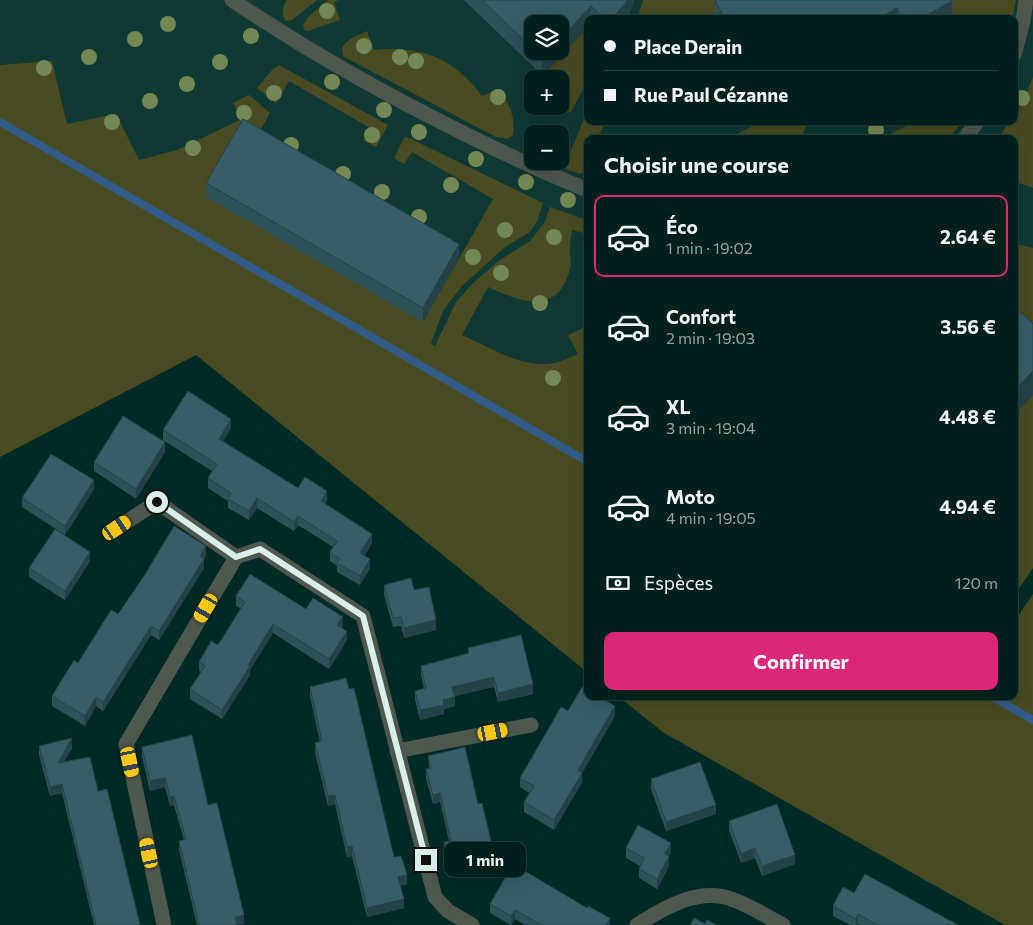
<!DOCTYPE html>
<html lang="fr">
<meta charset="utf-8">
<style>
:root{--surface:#00201c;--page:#0a2825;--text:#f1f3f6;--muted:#95a3a3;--line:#223e3b;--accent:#db2777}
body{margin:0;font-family:Commissioner,sans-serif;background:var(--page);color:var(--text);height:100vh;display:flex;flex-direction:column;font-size:19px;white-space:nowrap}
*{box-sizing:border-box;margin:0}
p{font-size:16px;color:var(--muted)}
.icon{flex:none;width:28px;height:28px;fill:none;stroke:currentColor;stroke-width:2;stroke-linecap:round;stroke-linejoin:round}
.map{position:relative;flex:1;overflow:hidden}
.panel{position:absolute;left:584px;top:135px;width:434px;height:565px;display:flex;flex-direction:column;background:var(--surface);border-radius:10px;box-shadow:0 5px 20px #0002,0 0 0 1px var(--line)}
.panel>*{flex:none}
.guide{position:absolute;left:584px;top:15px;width:434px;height:110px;border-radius:10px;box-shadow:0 5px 20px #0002,0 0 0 1px var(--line);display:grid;align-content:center;height:110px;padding:0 20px;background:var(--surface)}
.tools{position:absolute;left:524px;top:15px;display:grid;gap:10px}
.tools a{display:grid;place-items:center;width:45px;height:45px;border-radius:10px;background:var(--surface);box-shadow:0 5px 20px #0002,0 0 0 1px var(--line);font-size:25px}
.end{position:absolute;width:22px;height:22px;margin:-11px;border:6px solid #d9efea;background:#111;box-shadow:0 0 0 2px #111}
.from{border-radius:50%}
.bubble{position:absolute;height:35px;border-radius:10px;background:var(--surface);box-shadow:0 5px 20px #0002,0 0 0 1px var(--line);font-size:16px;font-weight:700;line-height:35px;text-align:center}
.car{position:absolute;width:15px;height:30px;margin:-15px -8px;border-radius:6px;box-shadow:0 0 4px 1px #0007;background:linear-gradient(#f5c518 24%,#345 0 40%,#f5c518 0 76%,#345 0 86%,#f5c518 0)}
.guide b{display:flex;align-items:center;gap:18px;height:48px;font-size:19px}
.guide b+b{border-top:1px solid var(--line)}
.guide i{width:12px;height:12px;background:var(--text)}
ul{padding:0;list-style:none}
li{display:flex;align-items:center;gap:15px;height:82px;margin:0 10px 8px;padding:0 10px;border:2px solid transparent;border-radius:10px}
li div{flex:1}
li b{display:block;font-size:19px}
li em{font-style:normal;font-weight:700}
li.on{border-color:var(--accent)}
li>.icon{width:45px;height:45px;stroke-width:1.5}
h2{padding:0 20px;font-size:22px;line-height:60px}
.pay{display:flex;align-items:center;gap:12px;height:55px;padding:0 20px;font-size:19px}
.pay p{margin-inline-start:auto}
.action{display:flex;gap:10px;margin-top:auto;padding:10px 20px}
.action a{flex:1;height:58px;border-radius:10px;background:var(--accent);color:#fff;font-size:20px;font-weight:700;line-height:58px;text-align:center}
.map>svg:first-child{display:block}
.built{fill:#103933;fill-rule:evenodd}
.green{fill:#494b22}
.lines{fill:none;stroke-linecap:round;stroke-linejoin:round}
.stream{stroke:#325c87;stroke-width:8}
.service{stroke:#4e584e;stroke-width:15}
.minor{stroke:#4e584e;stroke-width:15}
.tree{fill:#738854}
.wall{fill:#2f5159;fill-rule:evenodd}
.shaded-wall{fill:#264249}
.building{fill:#375e68;stroke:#264249}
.route{stroke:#d9efea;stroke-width:6}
</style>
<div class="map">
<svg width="1033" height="925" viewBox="0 0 1033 925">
<rect width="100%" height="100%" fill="#002b25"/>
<path class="built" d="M0,0H1033V472L1014,499V139H588L587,434L0,94ZM588,19H1014V121H588ZM532,24H560V51H532ZM532,79H560V106H532ZM532,134H560V161H532Z"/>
<g class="green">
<path d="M287,0H317L292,20L286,21C281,14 282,7 287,0Z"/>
<polygon points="328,0 339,0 334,2 340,20 308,31 304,30 303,26 307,18"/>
<polygon points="643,0 746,0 711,19 637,19"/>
<polygon points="942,0 1016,0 1012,19 952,19"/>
<polygon points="587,28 587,82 571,112 537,116 534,106 560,106 560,79 532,79 532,102 524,82 536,69 543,75"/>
<path d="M367,31L374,50C421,45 454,58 482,96L498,89C509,103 516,117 513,135L508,139L496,137L344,57C336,42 357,36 367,31Z"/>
<path d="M52,61L67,124L116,114L139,160L177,150L242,119L233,103L249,95L270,113L255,140L423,322L493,199L412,152L404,164L394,158L405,136L543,203L537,222L530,232L505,247L461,287L443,311L431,343L435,346L456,302L473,283L500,260L530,241L545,222L550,207L587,220V234L572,230C571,235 570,241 570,246C569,254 572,262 570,269C557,317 521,302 488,287L462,335C487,346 513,363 541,364C554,365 567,359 578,354L568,335L587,326V672L196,355L0,457V65Z"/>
<polygon points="279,65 388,125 376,147 363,140 370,128 289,81 276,103 257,88 273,69"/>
<polygon points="1033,77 1033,188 1019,183 1014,178 1014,139 998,139 1010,121 1014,121 1014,116 1023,102"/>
<polygon points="587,111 588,121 607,121 596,139 588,139 587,172 580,174 564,168"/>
<polygon points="764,121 810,121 799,139 703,139 728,138"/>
<polygon points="918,121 964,121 947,139 885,139 891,133"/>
<polygon points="1014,243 1033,248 1033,349 1014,330"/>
<polygon points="1033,395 1033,568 1014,596 1014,415"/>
<polygon points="1033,594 1033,925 1005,925 664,733 618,696 1014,696 1014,622"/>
</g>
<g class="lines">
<g class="stream">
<polyline points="0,122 588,462"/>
<polyline points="991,696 1033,720"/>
</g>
<g class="service">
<path d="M232,0C305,49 380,92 459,131C501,152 544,173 588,190"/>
<polyline points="1014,55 1023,21 1026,0"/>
<polyline points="964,139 978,121"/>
</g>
<g class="minor">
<polyline points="117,528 157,502 236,557"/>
<polyline points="397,751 531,725"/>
<polyline points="164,925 126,744 236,557 260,549 363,616 435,897 448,911 472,925"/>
<path d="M637,925C665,907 701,886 734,900C751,906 767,917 783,925"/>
</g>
</g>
<g class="tree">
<circle cx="327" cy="11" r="8"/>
<circle cx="168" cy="24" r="8"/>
<circle cx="251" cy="36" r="8"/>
<circle cx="135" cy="39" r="8"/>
<circle cx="364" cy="46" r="8"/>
<circle cx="89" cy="57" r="8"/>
<circle cx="400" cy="57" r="8"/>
<circle cx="416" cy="61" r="8"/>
<circle cx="220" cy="62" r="8"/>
<circle cx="44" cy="68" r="8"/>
<circle cx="332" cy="82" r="8"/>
<circle cx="187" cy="84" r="8"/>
<circle cx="274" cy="93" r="8"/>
<circle cx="498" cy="97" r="8"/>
<circle cx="1022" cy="98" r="8"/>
<circle cx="150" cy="101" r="8"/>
<circle cx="384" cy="110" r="8"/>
<circle cx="244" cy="113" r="8"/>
<circle cx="112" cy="122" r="8"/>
<circle cx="876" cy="130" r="8"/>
<circle cx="419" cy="132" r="8"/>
<circle cx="372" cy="135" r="8"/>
<circle cx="291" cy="145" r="8"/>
<circle cx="193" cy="148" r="8"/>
<circle cx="476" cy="159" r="8"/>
<circle cx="343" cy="174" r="8"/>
<circle cx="526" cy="182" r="8"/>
<circle cx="451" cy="185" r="8"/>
<circle cx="382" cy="192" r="8"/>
<circle cx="568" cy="200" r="8"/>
<circle cx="419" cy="217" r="8"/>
<circle cx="505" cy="230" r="8"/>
<circle cx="554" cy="237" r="8"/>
<circle cx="473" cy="257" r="8"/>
<circle cx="501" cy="273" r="8"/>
<circle cx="540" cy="303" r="8"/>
<circle cx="553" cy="378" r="8"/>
</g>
<g class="wall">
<path d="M464,0H634L630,12L626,19H588L542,75ZM532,24L560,51H532Z"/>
<polygon points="715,0 952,0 952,19 716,19 715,17"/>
<polygon points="206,183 459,258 423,322 206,197"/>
<polygon points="231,428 223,442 298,488 327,500 325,504 372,543 365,555 370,568 360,585 337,572 337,566 330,561 330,552 333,547 298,525 294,531 257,508 249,520 228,508 228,501 208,488 208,478 212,471 163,440 163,430"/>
<polygon points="165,452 136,499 94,471 94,462"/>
<polygon points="94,489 65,535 22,507 22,498"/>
<polygon points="206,555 204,559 204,568 159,640 151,635 103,711 96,706 85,726 52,706 52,696 118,614"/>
<polygon points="90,561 65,600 29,577 29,568"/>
<polygon points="384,585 414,590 436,630 404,638 401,626 393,627 384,595"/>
<polygon points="236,596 306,609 343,626 342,628 347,640 329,669 273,633 250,670 250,675 222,719 190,699 190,689 201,672 199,671 199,662 218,645 241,609 236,606"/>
<polygon points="468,648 533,694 498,702 494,687 455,696 455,706 444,709 444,714 420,720 415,700 415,691 424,689 421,675 421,666 468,654"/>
<polygon points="310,687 394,857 407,884 400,886 404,908 367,917 352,856 347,857 335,804 328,806 315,753 315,743 320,742 310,697"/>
<polygon points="568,711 615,716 582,773 582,782 554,830 524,812 524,802 529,793 520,787 520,778"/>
<polygon points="39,746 72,748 64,762 98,791 140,925 94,925 62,793 50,796 39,755"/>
<polygon points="142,747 208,805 244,924 197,925 179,850 179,841 184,840 174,805 170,806 165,787 150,791 142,757"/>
<polygon points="428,756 478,804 494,863 450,874 444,851 444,842 449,841 440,802 433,804 426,779 426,769 429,768"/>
<polygon points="651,779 716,814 666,831 651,789"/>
<polygon points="729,821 795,864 762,876 755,858 741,863 729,830"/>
<polygon points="626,848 671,852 669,856 669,866 657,889 639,878 639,869 640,866 626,858"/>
<polygon points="854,893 958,925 861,925 858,924 858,925 850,925 833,916 833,906"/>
<polygon points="490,904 610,925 525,925 515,919 511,925 490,913"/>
</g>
<g class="shaded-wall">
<polygon points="627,0 634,0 630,12 626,19 611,19"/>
<polygon points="952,1 952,19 919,19"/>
<polygon points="591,6 591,19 588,19 588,28 542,75 542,57 548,51 560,51 560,39"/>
<polygon points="897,8 897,19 877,19"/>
<polygon points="459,244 459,258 423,322 423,308"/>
<polygon points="1033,371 1033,395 1014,415 1014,391"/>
<polygon points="231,419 231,428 219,448 219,439"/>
<polygon points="165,442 165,452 136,499 136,489"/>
<polygon points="94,480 94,489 65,535 65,526"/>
<polygon points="327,491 327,500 321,511 321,501"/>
<polygon points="257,498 257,508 249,520 249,511"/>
<polygon points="298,516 298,525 294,531 294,522"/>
<polygon points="372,534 372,543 360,562 360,553"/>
<polygon points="206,546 206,555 204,559 204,568 159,640 159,631 200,556"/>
<polygon points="90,552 90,561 65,600 65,591"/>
<polygon points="370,559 370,568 360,585 360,576"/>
<polygon points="343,617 343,626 337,635 337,625"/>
<polygon points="436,620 436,630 404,638 404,628"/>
<polygon points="273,624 273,633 250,670 250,675 222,719 222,710 248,665"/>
<polygon points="151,626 151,635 103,711 103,702"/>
<polygon points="347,631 347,640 329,669 329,659"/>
<polygon points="494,677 494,687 452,696 452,687"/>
<polygon points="533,684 533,694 498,702 498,693"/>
<polygon points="96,697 96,706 85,726 85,716"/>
<polygon points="455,697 455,706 444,709 444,714 420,720 420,710 443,700"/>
<polygon points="615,706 615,716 582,773 582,782 554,830 554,820 578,770"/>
<polygon points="72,738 72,748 58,772 58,763"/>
<polygon points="165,778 165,787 150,791 150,781"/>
<polygon points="62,784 62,793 50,796 50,787"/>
<polygon points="440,793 440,802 433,804 433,795"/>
<polygon points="335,795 335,804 328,806 328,796"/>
<polygon points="174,796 174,805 170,806 170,797"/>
<polygon points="716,805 716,814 666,831 666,822"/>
<polygon points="671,843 671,852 665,863 665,854"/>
<polygon points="352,846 352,856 347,857 347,847"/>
<polygon points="755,848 755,858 741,863 741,854"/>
<polygon points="494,854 494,863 450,874 450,864"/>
<polygon points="795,855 795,864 762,876 762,866"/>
<polygon points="669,856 669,866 657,889 657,879"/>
<polygon points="407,875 407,884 398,886 398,877"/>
<polygon points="404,899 404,908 367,917 367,908"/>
<polygon points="515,910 515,919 511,925 511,916"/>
<polygon points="858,914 858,925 856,925 856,919"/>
<polygon points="244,915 244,924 235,925 235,917"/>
<polygon points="610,918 610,925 606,925"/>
</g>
<g class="building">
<polygon points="482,0 627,0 625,4 611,19 605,19 591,6 560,39 560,24 532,24 532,48"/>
<polygon points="715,0 952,0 952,1 919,19 903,19 897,8 877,19 725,19"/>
<polygon points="536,51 548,51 542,57"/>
<polygon points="243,119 459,244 423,308 206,183"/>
<polygon points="1014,306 1033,324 1033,371 1014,391"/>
<polygon points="188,391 231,419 219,439 298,488 305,477 327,491 321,501 372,534 360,553 370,559 360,576 337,563 340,559 330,552 337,541 298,516 294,522 257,498 249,511 228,499 231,493 208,478 217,464 163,430"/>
<polygon points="123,416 165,442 136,489 94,462"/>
<polygon points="51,454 94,480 65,526 22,498"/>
<polygon points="174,526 206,546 200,556 204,559 159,631 151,626 103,702 96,697 85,716 52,696 74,660 78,663 111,610 118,614 144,576"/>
<polygon points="55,529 90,552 65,591 29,568"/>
<polygon points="250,574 306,609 313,598 343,617 337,625 347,631 329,659 273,624 248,665 250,666 222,710 190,689 205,666 199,662 211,641 218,645 245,602 236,596"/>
<polygon points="411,578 414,590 429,587 436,620 404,628 401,617 393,618 384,585"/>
<polygon points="521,635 533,684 498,693 494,677 452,687 455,697 443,700 444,705 420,710 415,691 426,688 421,666 469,653 468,648"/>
<polygon points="346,678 349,689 354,688 394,857 401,856 407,875 398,877 404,899 367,908 352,846 347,847 335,795 328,796 315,743 322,741 310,687"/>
<polygon points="582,687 588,690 588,696 598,696 615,706 578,770 582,773 554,820 524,802 534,786 520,778 561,707 568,711"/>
<polygon points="192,735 208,805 217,803 244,915 235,917 237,925 199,925 179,841 186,839 174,796 170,797 165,778 150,781 142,747"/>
<polygon points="72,738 58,763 90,757 98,791 107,789 140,925 96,925 62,784 50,787 39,746"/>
<polygon points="465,747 478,804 482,803 494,854 450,864 444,842 451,841 440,793 433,795 426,769 431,768 428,756"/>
<polygon points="700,762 716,805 666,822 651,779"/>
<polygon points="777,804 795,855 762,866 755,848 741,854 729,821"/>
<polygon points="638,825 671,843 665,854 669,856 657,879 639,869 644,858 626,848"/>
<polygon points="513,864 587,908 588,906 610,918 606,925 542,925 515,910 511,916 490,904"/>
<polygon points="865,874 958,925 878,925 858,914 856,919 833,906 843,887 854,893"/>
<polygon points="694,918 705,924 707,920 717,925 690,925"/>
</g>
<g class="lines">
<polyline class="route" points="157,502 236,557 260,549 363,616 426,860"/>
</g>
</svg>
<div class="tools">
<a><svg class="icon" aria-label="layers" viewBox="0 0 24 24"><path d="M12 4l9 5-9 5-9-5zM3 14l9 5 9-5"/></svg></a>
<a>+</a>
<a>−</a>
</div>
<i class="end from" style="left:157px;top:502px"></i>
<i class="end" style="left:426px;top:860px"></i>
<div class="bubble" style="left:444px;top:842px;width:82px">1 min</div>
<i class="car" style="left:117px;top:528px;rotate:56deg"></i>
<i class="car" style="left:206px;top:608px;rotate:210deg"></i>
<i class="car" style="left:493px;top:732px;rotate:79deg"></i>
<i class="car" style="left:130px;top:762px;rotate:168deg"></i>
<i class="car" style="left:149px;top:853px;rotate:348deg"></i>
<div class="guide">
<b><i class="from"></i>Place Derain</b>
<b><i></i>Rue Paul Cézanne</b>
</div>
<section class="panel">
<h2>Choisir une course</h2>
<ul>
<li class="on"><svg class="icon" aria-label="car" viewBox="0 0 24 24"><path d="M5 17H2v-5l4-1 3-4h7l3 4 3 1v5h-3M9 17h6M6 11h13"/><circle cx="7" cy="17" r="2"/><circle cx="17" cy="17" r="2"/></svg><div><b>Éco</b><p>1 min · 19:02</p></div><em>2.64 €</em></li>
<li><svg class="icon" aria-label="car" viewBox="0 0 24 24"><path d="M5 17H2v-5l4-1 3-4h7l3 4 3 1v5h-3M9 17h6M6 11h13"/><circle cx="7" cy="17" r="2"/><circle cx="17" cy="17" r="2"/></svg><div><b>Confort</b><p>2 min · 19:03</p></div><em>3.56 €</em></li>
<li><svg class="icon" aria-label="car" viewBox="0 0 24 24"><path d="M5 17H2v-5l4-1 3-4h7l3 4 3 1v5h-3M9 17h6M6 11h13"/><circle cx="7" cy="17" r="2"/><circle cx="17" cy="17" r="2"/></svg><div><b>XL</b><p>3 min · 19:04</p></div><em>4.48 €</em></li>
<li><svg class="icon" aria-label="car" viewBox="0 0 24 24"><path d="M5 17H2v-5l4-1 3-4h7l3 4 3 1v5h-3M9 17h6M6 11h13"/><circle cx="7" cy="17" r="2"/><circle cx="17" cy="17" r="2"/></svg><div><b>Moto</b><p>4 min · 19:05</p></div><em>4.94 €</em></li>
</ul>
<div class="pay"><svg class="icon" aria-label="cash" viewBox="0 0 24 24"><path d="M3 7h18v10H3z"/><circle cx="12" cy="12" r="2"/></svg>Espèces<p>120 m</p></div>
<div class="action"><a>Confirmer</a></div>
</section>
</div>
